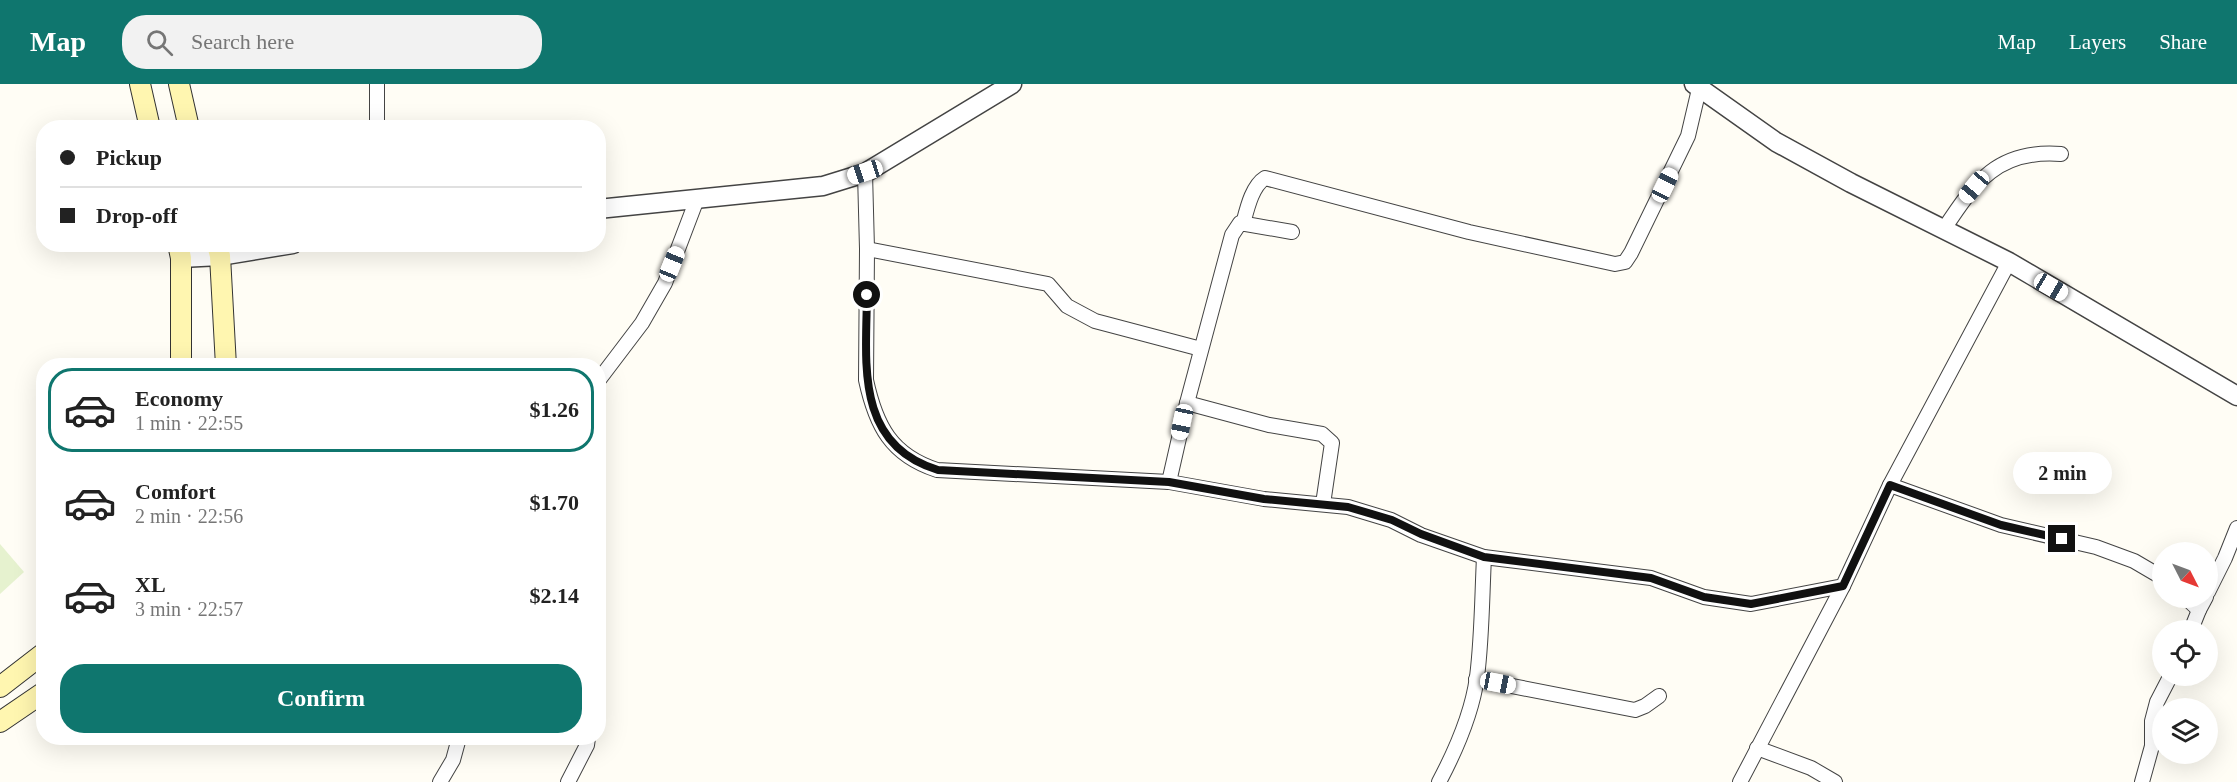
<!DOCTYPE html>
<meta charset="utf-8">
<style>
:root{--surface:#fff;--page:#f2f2f2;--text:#222;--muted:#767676;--line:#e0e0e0;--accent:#0f766e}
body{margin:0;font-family:"Times New Roman",serif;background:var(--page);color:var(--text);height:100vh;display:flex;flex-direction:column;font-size:22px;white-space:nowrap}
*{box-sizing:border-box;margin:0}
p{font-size:20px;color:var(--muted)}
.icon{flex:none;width:33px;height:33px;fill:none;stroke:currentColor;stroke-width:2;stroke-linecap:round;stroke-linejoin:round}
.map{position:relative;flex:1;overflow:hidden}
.drawer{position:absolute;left:36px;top:274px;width:570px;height:387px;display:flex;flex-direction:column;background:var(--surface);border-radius:24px;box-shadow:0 6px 24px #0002}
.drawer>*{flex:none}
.top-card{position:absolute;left:36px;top:36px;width:570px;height:132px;border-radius:24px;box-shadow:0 6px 24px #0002;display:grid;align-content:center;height:132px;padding:0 24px;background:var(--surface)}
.needle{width:39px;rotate:132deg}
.tools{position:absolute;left:2152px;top:458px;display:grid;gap:12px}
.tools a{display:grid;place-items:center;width:66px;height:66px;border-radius:50%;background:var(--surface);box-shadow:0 6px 24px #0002;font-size:30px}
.end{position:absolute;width:27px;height:27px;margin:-14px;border:8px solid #111;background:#fff;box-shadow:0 0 0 3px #fff}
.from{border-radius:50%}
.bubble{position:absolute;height:42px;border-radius:21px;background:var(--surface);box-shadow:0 6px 24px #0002;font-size:20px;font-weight:600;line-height:42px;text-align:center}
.car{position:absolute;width:18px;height:36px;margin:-18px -9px;border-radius:8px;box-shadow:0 0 4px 2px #0007;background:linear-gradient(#fff 24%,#345 0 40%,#fff 0 76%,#345 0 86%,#fff 0)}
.top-card b{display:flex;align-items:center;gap:21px;height:57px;font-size:22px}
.top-card b+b{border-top:2px solid var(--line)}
.top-card i{width:15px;height:15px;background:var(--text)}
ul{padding:10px 0 0;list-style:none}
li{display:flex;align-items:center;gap:18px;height:84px;margin:0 12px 9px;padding:0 12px;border:3px solid transparent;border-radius:24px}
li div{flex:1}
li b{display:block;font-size:22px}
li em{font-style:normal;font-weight:600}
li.on{border-color:var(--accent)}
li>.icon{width:54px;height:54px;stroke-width:1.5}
.primary-button{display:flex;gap:12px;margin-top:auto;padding:12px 24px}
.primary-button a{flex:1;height:69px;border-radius:24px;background:var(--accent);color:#fff;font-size:24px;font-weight:600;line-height:69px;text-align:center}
header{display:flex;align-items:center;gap:36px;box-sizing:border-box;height:84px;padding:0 30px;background:var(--accent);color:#fff}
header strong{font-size:28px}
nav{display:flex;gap:33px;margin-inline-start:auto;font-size:21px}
.search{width:420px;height:54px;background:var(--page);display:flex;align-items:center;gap:15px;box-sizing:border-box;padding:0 21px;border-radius:24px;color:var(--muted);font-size:22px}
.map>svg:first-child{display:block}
.pitch{fill:#e6f2cf}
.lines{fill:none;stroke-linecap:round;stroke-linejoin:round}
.minor-casing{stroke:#444;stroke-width:16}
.tertiary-casing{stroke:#444;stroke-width:21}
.secondary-casing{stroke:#333;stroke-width:22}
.minor{stroke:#fff;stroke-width:14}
.tertiary{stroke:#fff;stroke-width:18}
.secondary{stroke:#fff6b0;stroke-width:20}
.route{stroke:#111;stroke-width:8}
</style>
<header>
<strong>Map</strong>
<div class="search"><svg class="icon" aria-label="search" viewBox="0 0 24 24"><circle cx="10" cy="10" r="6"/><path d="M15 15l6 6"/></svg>Search here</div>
<nav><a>Map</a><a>Layers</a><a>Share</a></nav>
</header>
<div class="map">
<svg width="2237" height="698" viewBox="0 0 2237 698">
<rect width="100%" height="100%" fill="#fffdf5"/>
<polygon class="pitch" points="0,460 24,488 0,510"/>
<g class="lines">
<defs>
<g id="minor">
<polyline points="377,44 377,0"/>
<path d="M865,89L867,165L866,296C876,342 891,371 937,386L1169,398L1264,415L1348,423L1391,436L1421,451L1484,473L1651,494L1704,513L1751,520L1843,502L1890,401L2009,178"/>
<path d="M1243,140C1247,125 1252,102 1265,94L1469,148L1615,180L1625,178L1631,169L1688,52L1699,5"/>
<path d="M1944,145C1975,98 1998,65 2061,70"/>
<polyline points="867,165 1048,200 1067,222 1095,237 1201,265"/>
<polyline points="598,297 642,239 665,199 697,115"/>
<polyline points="1187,319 1269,341 1322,350 1332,359 1323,420"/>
<polyline points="1169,398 1187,319 1232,151 1240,139 1292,148"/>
<polyline points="1890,401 2001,441 2096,463 2134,477 2163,494"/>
<polyline points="2208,508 2225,474 2237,444"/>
<polyline points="2185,513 2199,526 2206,513"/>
<polyline points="2191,546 2199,526"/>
<polyline points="1476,595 1635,626 1645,622 1659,612"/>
<polyline points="1757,664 1811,684 1835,698"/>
<polyline points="440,698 453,676 459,654"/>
<polyline points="568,698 587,661 588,654"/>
<path d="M1439,698C1456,666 1472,630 1477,593C1482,554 1482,513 1484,473"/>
<polyline points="1740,698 1843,502"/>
<polyline points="2142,698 2152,662 2152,637 2157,618 2171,591"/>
</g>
<g id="tertiary">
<polyline points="1694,0 1776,58 1851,99 2009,178 2237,312"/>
<polyline points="598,125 823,102 865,89 1012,0"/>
<polyline points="181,174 220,172 293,160"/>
</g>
<g id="secondary">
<polyline points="140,0 150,44"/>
<polyline points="179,0 189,44"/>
<polyline points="178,160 181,174 181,282"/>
<polyline points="217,160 220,172 226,282"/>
<polyline points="0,603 44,569"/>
<polyline points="0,638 44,608"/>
</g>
</defs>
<use href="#minor" class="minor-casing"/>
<use href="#tertiary" class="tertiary-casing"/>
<use href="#secondary" class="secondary-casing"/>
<use href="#minor" class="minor"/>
<use href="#tertiary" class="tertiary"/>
<use href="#secondary" class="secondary"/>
</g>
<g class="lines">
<path class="route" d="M867,211C866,280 855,361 938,386L1169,398L1264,415L1348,423L1392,436L1421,450L1484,473L1651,494L1704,513L1751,520L1843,502L1890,401L2001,441L2062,455"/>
</g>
</svg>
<div class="tools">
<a><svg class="needle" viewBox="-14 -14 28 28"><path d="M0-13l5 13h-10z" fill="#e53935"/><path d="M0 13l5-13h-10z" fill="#767676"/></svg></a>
<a><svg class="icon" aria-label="locate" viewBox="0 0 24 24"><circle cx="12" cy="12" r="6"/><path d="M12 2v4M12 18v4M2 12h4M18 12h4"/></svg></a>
<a><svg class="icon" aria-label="layers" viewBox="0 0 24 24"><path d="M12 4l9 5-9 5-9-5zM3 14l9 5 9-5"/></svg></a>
</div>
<i class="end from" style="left:867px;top:211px"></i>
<i class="end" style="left:2062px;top:455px"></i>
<div class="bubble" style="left:2013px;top:368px;width:99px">2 min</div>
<i class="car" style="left:865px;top:88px;rotate:252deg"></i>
<i class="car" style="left:1665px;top:101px;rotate:26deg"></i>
<i class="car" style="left:1974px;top:103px;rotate:220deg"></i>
<i class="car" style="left:672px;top:180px;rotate:22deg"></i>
<i class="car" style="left:2051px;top:203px;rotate:120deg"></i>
<i class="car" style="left:1182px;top:338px;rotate:192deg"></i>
<i class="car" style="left:1498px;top:599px;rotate:101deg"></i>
<div class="top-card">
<b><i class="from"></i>Pickup</b>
<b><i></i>Drop-off</b>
</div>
<section class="drawer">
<ul>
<li class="on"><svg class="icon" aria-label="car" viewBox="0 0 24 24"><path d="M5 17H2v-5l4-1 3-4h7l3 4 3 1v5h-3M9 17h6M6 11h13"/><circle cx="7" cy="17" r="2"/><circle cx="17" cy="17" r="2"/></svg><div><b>Economy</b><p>1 min · 22:55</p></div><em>$1.26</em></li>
<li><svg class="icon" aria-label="car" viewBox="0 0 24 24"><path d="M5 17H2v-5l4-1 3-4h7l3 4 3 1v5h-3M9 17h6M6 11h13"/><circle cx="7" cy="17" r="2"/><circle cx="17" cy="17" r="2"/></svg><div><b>Comfort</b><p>2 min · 22:56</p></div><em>$1.70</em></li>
<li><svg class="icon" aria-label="car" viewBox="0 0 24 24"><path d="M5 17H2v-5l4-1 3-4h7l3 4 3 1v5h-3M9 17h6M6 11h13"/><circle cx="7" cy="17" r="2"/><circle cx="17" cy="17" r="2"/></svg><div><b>XL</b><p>3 min · 22:57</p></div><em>$2.14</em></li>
</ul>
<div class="primary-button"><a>Confirm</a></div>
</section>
</div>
